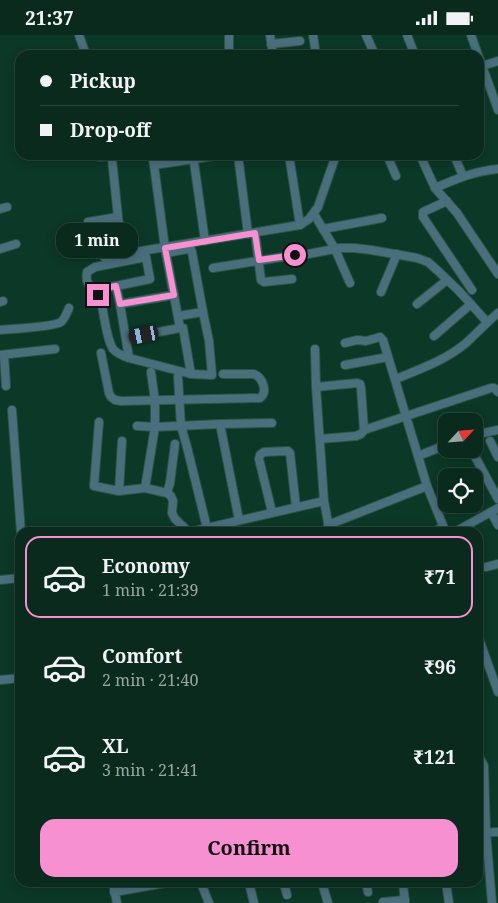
<!DOCTYPE html>
<meta charset="utf-8">
<style>
:root{--surface:#092a1d;--page:#17362a;--text:#f1f3f6;--muted:#99a7a4;--line:#29463b;--accent:#f690d0}
body{margin:0;font-family:"Noto Serif",serif;background:var(--page);color:var(--text);height:100vh;display:flex;flex-direction:column;font-size:19px;white-space:nowrap}
*{box-sizing:border-box;margin:0}
p{font-size:16px;color:var(--muted)}
.icon{flex:none;width:28px;height:28px;fill:none;stroke:currentColor;stroke-width:2;stroke-linecap:round;stroke-linejoin:round}
.map{position:relative;flex:1;overflow:hidden}
.drawer{position:absolute;left:15px;top:492px;width:468px;height:360px;display:flex;flex-direction:column;background:var(--surface);border-radius:15px;box-shadow:0 2px 12px #0003,0 0 0 1px var(--line)}
.drawer>*{flex:none}
.top-card{position:absolute;left:15px;top:15px;width:469px;height:110px;border-radius:15px;box-shadow:0 2px 12px #0003,0 0 0 1px var(--line);display:grid;align-content:center;height:110px;padding:0 25px;background:var(--surface)}
.needle{width:32px;rotate:64deg}
.fabs{position:absolute;left:438px;top:378px;display:grid;gap:10px}
.fabs a{display:grid;place-items:center;width:45px;height:45px;border-radius:10px;background:var(--surface);box-shadow:0 2px 12px #0003,0 0 0 1px var(--line);font-size:25px}
.end{position:absolute;width:22px;height:22px;margin:-11px;border:6px solid #f690d0;background:#111;box-shadow:0 0 0 2px #111}
.from{border-radius:50%}
.bubble{position:absolute;height:35px;border-radius:15px;background:var(--surface);box-shadow:0 2px 12px #0003,0 0 0 1px var(--line);font-size:16px;font-weight:700;line-height:35px;text-align:center}
.car{position:absolute;width:15px;height:30px;margin:-15px -8px;border-radius:6px;box-shadow:0 0 4px 1px #0007;background:linear-gradient(#222 24%,#8ab4d8 0 40%,#222 0 76%,#8ab4d8 0 86%,#222 0)}
.top-card b{display:flex;align-items:center;gap:18px;height:48px;font-size:19px}
.top-card b+b{border-top:1px solid var(--line)}
.top-card i{width:12px;height:12px;background:var(--text)}
ul{padding:9px 0 0;list-style:none}
li{display:flex;align-items:center;gap:15px;height:82px;margin:0 10px 8px;padding:0 15px;border:2px solid transparent;border-radius:15px}
li div{flex:1}
li b{display:block;font-size:19px}
li em{font-style:normal;font-weight:700}
li.on{border-color:var(--accent)}
li>.icon{width:45px;height:45px;stroke-width:1.5}
.action{display:flex;gap:10px;margin-top:auto;padding:10px 25px}
.action a{flex:1;height:58px;border-radius:15px;background:var(--accent);color:#111;font-size:20px;font-weight:700;line-height:58px;text-align:center}
.status{display:flex;justify-content:space-between;align-items:center;height:35px;padding:0 25px;background:var(--surface);direction:ltr}
.status svg{height:14px;fill:currentColor}
.map>svg:first-child{display:block}
.lines{fill:none;stroke-linecap:round;stroke-linejoin:round}
.minor-casing{stroke:#2b5444;stroke-width:10}
.minor{stroke:#4a6f7c;stroke-width:8}
.route{stroke:#f690d0;stroke-width:6}
</style>
<div class="status"><b>21:37</b><svg viewBox="0 0 49 12"><path d="M0 12V9h3v3zM5 12V6h3v6zM10 12V3h3v9zM15 12V0h3v12zM26 1h20v11H26zM47 4h2v5h-2z"/></svg></div>
<div class="map">
<svg width="498" height="868" viewBox="0 0 498 868">
<rect width="100%" height="100%" fill="#0c3827"/>
<g class="lines">
<defs>
<g id="minor">
<polyline points="79,0 86,20"/>
<polyline points="270,0 273,20"/>
<polyline points="313,0 316,20"/>
<polyline points="366,0 375,20"/>
<polyline points="407,0 415,20"/>
<polyline points="471,0 478,20"/>
<polyline points="271,9 300,6"/>
<polyline points="229,20 229,0"/>
<polyline points="479,22 498,75"/>
<polyline points="482,31 498,26"/>
<polyline points="152,120 154,130"/>
<polyline points="193,120 205,206"/>
<polyline points="238,120 248,199"/>
<polyline points="289,120 300,190"/>
<polyline points="387,120 396,141"/>
<polyline points="420,120 435,153 457,178 498,239"/>
<polyline points="454,120 463,141"/>
<polyline points="99,122 109,121 112,124 118,182 123,219 300,190 309,184 318,172 336,120"/>
<path d="M435,153C456,144 475,136 498,134"/>
<polyline points="447,166 423,177 423,182 472,255"/>
<polyline points="0,174 7,172"/>
<polyline points="314,179 335,214 350,248"/>
<polyline points="88,187 118,182"/>
<polyline points="323,194 382,183"/>
<polyline points="255,198 261,245 264,247 292,244"/>
<polyline points="0,214 16,209"/>
<polyline points="308,219 340,213 354,213 371,215 417,223 428,227 438,236 459,256 487,287"/>
<polyline points="104,222 123,219"/>
<polyline points="213,233 295,220"/>
<path d="M116,251L150,244L146,222L95,232L87,237C84,253 96,252 100,264C105,278 105,302 113,314C117,319 123,321 129,323"/>
<polyline points="93,255 116,251 120,269 174,260"/>
<polyline points="381,257 397,219"/>
<polyline points="0,267 3,266"/>
<polyline points="120,269 129,323 191,339 212,340 209,306 203,277 192,217 191,214 188,214 166,218"/>
<polyline points="417,269 447,245"/>
<polyline points="178,281 203,277"/>
<path d="M0,295C11,294 54,292 61,287C65,284 67,277 69,273"/>
<polyline points="434,301 471,269"/>
<polyline points="126,303 180,293"/>
<polyline points="345,308 357,305 366,306 380,302 383,305 427,451 446,498"/>
<polyline points="315,314 316,352 324,466 330,498"/>
<path d="M101,318L109,358L111,362L115,365L121,366L260,363C268,357 263,343 254,339H223"/>
<polyline points="0,320 55,314"/>
<polyline points="4,320 6,351"/>
<polyline points="345,330 388,322"/>
<polyline points="191,339 183,293 180,293 165,213 154,130 221,120"/>
<polyline points="178,342 181,391 187,412 207,493"/>
<path d="M396,344C420,334 446,325 466,308C477,298 487,287 498,278"/>
<polyline points="316,352 357,348 360,349 361,353 364,395 361,399 356,401 320,404"/>
<polyline points="12,375 21,498"/>
<polyline points="99,387 94,451 119,456 145,453 167,458 171,461 173,466 172,478 175,484 189,497"/>
<polyline points="220,389 239,485"/>
<polyline points="137,391 155,392 220,389 272,388"/>
<polyline points="364,395 491,353 494,353 498,357"/>
<polyline points="474,400 498,395"/>
<polyline points="490,406 498,422"/>
<polyline points="471,414 498,464"/>
<polyline points="418,421 446,410"/>
<polyline points="145,453 155,392 155,366 151,337"/>
<polyline points="119,456 122,406"/>
<polyline points="167,458 170,448 175,409"/>
<polyline points="272,477 259,424 260,420 264,417 288,416 290,418 296,472"/>
<polyline points="491,477 498,490"/>
<polyline points="328,490 427,451"/>
<polyline points="185,498 324,466"/>
<polyline points="431,498 443,492"/>
<polyline points="453,498 498,473"/>
<polyline points="486,532 498,529"/>
<polyline points="0,545 20,543"/>
<polyline points="478,601 498,657"/>
<polyline points="0,645 20,643"/>
<polyline points="478,720 484,731 486,797 492,868"/>
<polyline points="478,798 498,797"/>
<polyline points="113,848 117,868"/>
<polyline points="201,848 209,868"/>
<polyline points="249,848 254,868"/>
<polyline points="284,848 287,860"/>
<polyline points="322,848 328,868"/>
<polyline points="366,848 368,857"/>
<polyline points="403,848 405,868"/>
<polyline points="446,848 449,868"/>
<polyline points="114,857 165,848"/>
<polyline points="383,867 405,865"/>
</g>
</defs>
<use href="#minor" class="minor-casing"/>
<use href="#minor" class="minor"/>
</g>
<g class="lines">
<polyline class="route" points="98,260 94,255 116,251 120,269 174,260 165,213 255,198 259,225 295,220"/>
</g>
</svg>
<div class="fabs">
<a><svg class="needle" viewBox="-14 -14 28 28"><path d="M0-13l5 13h-10z" fill="#e53935"/><path d="M0 13l5-13h-10z" fill="#99a7a4"/></svg></a>
<a><svg class="icon" aria-label="locate" viewBox="0 0 24 24"><circle cx="12" cy="12" r="6"/><path d="M12 2v4M12 18v4M2 12h4M18 12h4"/></svg></a>
</div>
<i class="end from" style="left:295px;top:220px"></i>
<i class="end" style="left:98px;top:260px"></i>
<div class="bubble" style="left:56px;top:188px;width:82px">1 min</div>
<i class="car" style="left:144px;top:300px;rotate:259deg"></i>
<div class="top-card">
<b><i class="from"></i>Pickup</b>
<b><i></i>Drop-off</b>
</div>
<section class="drawer">
<ul>
<li class="on"><svg class="icon" aria-label="car" viewBox="0 0 24 24"><path d="M5 17H2v-5l4-1 3-4h7l3 4 3 1v5h-3M9 17h6M6 11h13"/><circle cx="7" cy="17" r="2"/><circle cx="17" cy="17" r="2"/></svg><div><b>Economy</b><p>1 min · 21:39</p></div><em>₹71</em></li>
<li><svg class="icon" aria-label="car" viewBox="0 0 24 24"><path d="M5 17H2v-5l4-1 3-4h7l3 4 3 1v5h-3M9 17h6M6 11h13"/><circle cx="7" cy="17" r="2"/><circle cx="17" cy="17" r="2"/></svg><div><b>Comfort</b><p>2 min · 21:40</p></div><em>₹96</em></li>
<li><svg class="icon" aria-label="car" viewBox="0 0 24 24"><path d="M5 17H2v-5l4-1 3-4h7l3 4 3 1v5h-3M9 17h6M6 11h13"/><circle cx="7" cy="17" r="2"/><circle cx="17" cy="17" r="2"/></svg><div><b>XL</b><p>3 min · 21:41</p></div><em>₹121</em></li>
</ul>
<div class="action"><a>Confirm</a></div>
</section>
</div>
